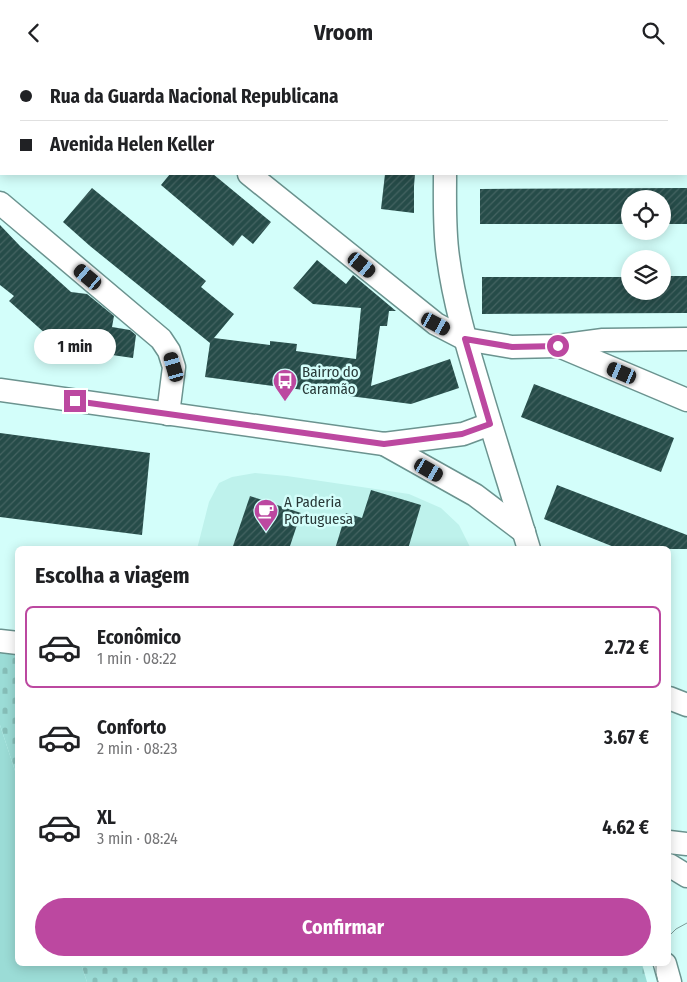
<!DOCTYPE html>
<html lang="pt">
<meta charset="utf-8">
<style>
:root{--surface:#fff;--page:#f2f2f2;--text:#202124;--muted:#757577;--line:#e0e0e0;--accent:#bc48a0}
body{margin:0;font-family:"Fira Sans Condensed",sans-serif;background:var(--page);color:var(--text);height:100vh;display:flex;flex-direction:column;font-size:19px;white-space:nowrap}
*{box-sizing:border-box;margin:0}
p{font-size:16px;color:var(--muted)}
.icon{flex:none;width:28px;height:28px;fill:none;stroke:currentColor;stroke-width:2;stroke-linecap:round;stroke-linejoin:round}
.map{position:relative;flex:1;overflow:hidden}
.side{position:absolute;left:15px;top:481px;width:656px;height:420px;display:flex;flex-direction:column;background:var(--surface);border-radius:8px;box-shadow:0 2px 12px #0003}
.side>*{flex:none}
.hud{position:absolute;left:0px;top:0px;width:688px;height:110px;box-shadow:0 2px 12px #0003;display:grid;align-content:center;height:110px;padding:0 20px;background:var(--surface)}
.fabs{position:absolute;left:621px;top:125px;display:grid;gap:10px}
.fabs a{display:grid;place-items:center;width:50px;height:50px;border-radius:50%;background:var(--surface);box-shadow:0 2px 12px #0003;font-size:25px}
.end{position:absolute;width:22px;height:22px;margin:-11px;border:6px solid #bc48a0;background:#fff;box-shadow:0 0 0 2px #fff}
.from{border-radius:50%}
.bubble{position:absolute;height:35px;border-radius:18px;background:var(--surface);box-shadow:0 2px 12px #0003;font-size:16px;font-weight:700;line-height:35px;text-align:center}
.car{position:absolute;width:15px;height:30px;margin:-15px -8px;border-radius:6px;box-shadow:0 0 4px 1px #0007;background:linear-gradient(#222 24%,#8ab4d8 0 40%,#222 0 76%,#8ab4d8 0 86%,#222 0)}
.hud b{display:flex;align-items:center;gap:18px;height:48px;font-size:19px}
.hud b+b{border-top:1px solid var(--line)}
.hud i{width:12px;height:12px;background:var(--text)}
ul{padding:0;list-style:none}
li{display:flex;align-items:center;gap:15px;height:82px;margin:0 10px 8px;padding:0 10px;border:2px solid transparent;border-radius:8px}
li div{flex:1}
li b{display:block;font-size:19px}
li em{font-style:normal;font-weight:700}
li.active{border-color:var(--accent)}
li>.icon{width:45px;height:45px;stroke-width:1.5}
h2{padding:0 20px;font-size:22px;line-height:60px}
.cta{display:flex;gap:10px;margin-top:auto;padding:10px 20px}
.cta a{flex:1;height:58px;border-radius:30px;background:var(--accent);color:#fff;font-size:20px;font-weight:700;line-height:58px;text-align:center}
header{display:flex;justify-content:space-between;align-items:center;height:65px;padding:0 20px;background:var(--surface);font-size:22px;font-weight:700}
.map>svg:first-child{display:block}
.built{fill:#bef2ec}
.green{fill:#9bdcd6}
.cemetery{fill:url(#cemetery-stones)}
.building{fill:url(#building-hatch)}
.lines{fill:none;stroke-linecap:round;stroke-linejoin:round}
.street-casing{stroke:#6b938f;stroke-width:25}
.street{stroke:#fff;stroke-width:22}
.tram{stroke:#7c9a97;stroke-width:1}
.route{stroke:#bc48a0;stroke-width:6}
.labels{text-anchor:middle;dominant-baseline:central;stroke-width:5;stroke-linejoin:round;paint-order:stroke}
.poi-label{font-size:15px;fill:#293a39;stroke:#d3fefa;text-anchor:start}
</style>
<header><svg class="icon" aria-label="back" viewBox="0 0 24 24"><path d="M15 5l-7 7 7 7"/></svg>Vroom<svg class="icon" aria-label="search" viewBox="0 0 24 24"><circle cx="10" cy="10" r="6"/><path d="M15 15l6 6"/></svg></header>
<div class="map">
<svg width="687" height="917" viewBox="0 0 687 917">
<defs>
<pattern id="cemetery-stones" width="16" height="16" patternUnits="userSpaceOnUse" patternTransform="scale(1.25)"><rect width="16" height="16" fill="#9bdcd6"/><path d="M2 7V4a2 2 0 0 1 4 0v3zM10 15v-3a2 2 0 0 1 4 0v3z" fill="#86beb8"/></pattern>
<pattern id="building-hatch" width="6" height="6" patternUnits="userSpaceOnUse" patternTransform="scale(1.25)"><rect width="6" height="6" fill="#264c49"/><path d="M-1 1l2-2M0 6l6-6M5 7l2-2" fill="none" stroke="#456462"/></pattern>
</defs>
<rect width="100%" height="100%" fill="#d3fefa"/>
<polygon class="built" points="255,408 287,411 409,429 441,443 459,460 471,484 197,484 209,437 219,418 232,412"/>
<polygon class="green" points="0,660 17,712 18,899 81,899 87,917 0,917"/>
<g class="cemetery">
<polygon points="0,585 17,587 17,712 0,660"/>
<polygon points="81,899 642,899 647,917 87,917"/>
</g>
<g class="building">
<polygon points="170,109 213,109 271,157 253,179 242,170 233,181 161,120"/>
<polygon points="385,109 415,109 414,121 414,148 381,144"/>
<polygon points="92,123 206,216 201,222 234,249 214,273 270,280 270,276 297,279 296,286 356,294 361,243 313,239 293,223 317,195 346,219 353,210 396,246 389,246 387,261 380,261 371,321 450,294 459,323 411,339 205,312 210,278 90,181 63,157"/>
<polygon points="687,123 687,159 662,159 662,134 630,134 630,159 480,159 480,124"/>
<polygon points="0,160 20,181 71,227 87,229 114,251 112,262 130,265 136,270 133,293 105,289 104,294 45,287 47,270 9,236 14,231 0,220"/>
<polygon points="662,211 687,211 687,248 482,249 482,212 630,212 630,226 662,226"/>
<polygon points="534,319 674,373 661,407 521,352"/>
<polygon points="0,368 150,388 142,470 0,452"/>
<polygon points="557,420 687,470 687,484 619,484 544,454"/>
<polygon points="371,425 421,440 408,484 335,484 346,448 362,453"/>
<polygon points="250,431 301,448 289,484 232,484"/>
</g>
<g class="lines">
<defs>
<g id="street">
<polyline points="138,0 139,1"/>
<polyline points="411,0 413,1"/>
<polyline points="459,1 459,0"/>
<polyline points="686,91 687,91"/>
<polyline points="249,109 436,259 465,274 512,282 558,281 603,275 687,274"/>
<path d="M445,109C445,136 444,165 448,192C454,237 467,281 480,324C496,378 513,431 529,484"/>
<polyline points="0,138 161,274 169,286 174,302 168,349"/>
<polyline points="559,281 687,335"/>
<polyline points="0,325 384,379 463,369 490,359"/>
<polyline points="384,379 475,430 524,467"/>
<polyline points="0,576 18,578"/>
<polyline points="669,633 687,640"/>
<polyline points="669,777 687,779"/>
<polyline points="669,800 687,811"/>
<polyline points="665,899 670,917"/>
</g>
</defs>
<use href="#street" class="street-casing"/>
<use href="#street" class="street"/>
<g class="tram">
<polyline points="669,871 676,864 687,858"/>
<polyline points="656,899 656,908 658,917"/>
</g>
</g>
<g class="lines">
<polyline class="route" points="75,336 384,379 462,369 490,359 465,274 512,282 558,281"/>
</g>
<defs>
<symbol id="bus-pin" viewBox="-11 -11 22 30"><path d="M0 17L-7.5 6A9.5 9.5 0 1 1 7.5 6Z" fill="#bc48a0" stroke="#d3fefa"/><path d="M-5-6H5V4H4V6H2V4H-2V6H-4V4H-5ZM-3.5-4V0h7V-4ZM-3.5 1.2v1.5H-2V1.2ZM2 1.2v1.5H3.5V1.2Z" fill="#fff"/></symbol>
<symbol id="cafe-pin" viewBox="-11 -11 22 30"><path d="M0 17L-7.5 6A9.5 9.5 0 1 1 7.5 6Z" fill="#bc48a0" stroke="#d3fefa"/><path d="M-5.5-4.5H6V0H3Q3 3.5 0 3.5H-2.5Q-5.5 3.5-5.5 0ZM3-3.2v2h1.7v-2ZM-6 4.5H4V6H-6Z" fill="#fff"/></symbol>
</defs>
<g fill-rule="evenodd">
<use href="#bus-pin" x="271" y="302" width="28" height="38"/>
<use href="#cafe-pin" x="252" y="432" width="28" height="38"/>
</g>
<g class="labels">
<g class="poi-label">
<text x="302" y="307">Bairro do<tspan x="302" dy="17">Caramão</tspan></text>
<text x="284" y="437">A Paderia<tspan x="284" dy="17">Portuguesa</tspan></text>
</g>
</g>
</svg>
<div class="fabs">
<a><svg class="icon" aria-label="locate" viewBox="0 0 24 24"><circle cx="12" cy="12" r="6"/><path d="M12 2v4M12 18v4M2 12h4M18 12h4"/></svg></a>
<a><svg class="icon" aria-label="layers" viewBox="0 0 24 24"><path d="M12 4l9 5-9 5-9-5zM3 14l9 5 9-5"/></svg></a>
</div>
<i class="end from" style="left:558px;top:281px"></i>
<i class="end" style="left:75px;top:336px"></i>
<div class="bubble" style="left:34px;top:264px;width:82px">1 min</div>
<i class="car" style="left:362px;top:200px;rotate:129deg"></i>
<i class="car" style="left:88px;top:212px;rotate:310deg"></i>
<i class="car" style="left:436px;top:259px;rotate:118deg"></i>
<i class="car" style="left:174px;top:302px;rotate:344deg"></i>
<i class="car" style="left:622px;top:308px;rotate:293deg"></i>
<i class="car" style="left:429px;top:405px;rotate:120deg"></i>
<div class="hud">
<b><i class="from"></i>Rua da Guarda Nacional Republicana</b>
<b><i></i>Avenida Helen Keller</b>
</div>
<section class="side">
<h2>Escolha a viagem</h2>
<ul>
<li class="active"><svg class="icon" aria-label="car" viewBox="0 0 24 24"><path d="M5 17H2v-5l4-1 3-4h7l3 4 3 1v5h-3M9 17h6M6 11h13"/><circle cx="7" cy="17" r="2"/><circle cx="17" cy="17" r="2"/></svg><div><b>Econômico</b><p>1 min · 08:22</p></div><em>2.72 €</em></li>
<li><svg class="icon" aria-label="car" viewBox="0 0 24 24"><path d="M5 17H2v-5l4-1 3-4h7l3 4 3 1v5h-3M9 17h6M6 11h13"/><circle cx="7" cy="17" r="2"/><circle cx="17" cy="17" r="2"/></svg><div><b>Conforto</b><p>2 min · 08:23</p></div><em>3.67 €</em></li>
<li><svg class="icon" aria-label="car" viewBox="0 0 24 24"><path d="M5 17H2v-5l4-1 3-4h7l3 4 3 1v5h-3M9 17h6M6 11h13"/><circle cx="7" cy="17" r="2"/><circle cx="17" cy="17" r="2"/></svg><div><b>XL</b><p>3 min · 08:24</p></div><em>4.62 €</em></li>
</ul>
<div class="cta"><a>Confirmar</a></div>
</section>
</div>
